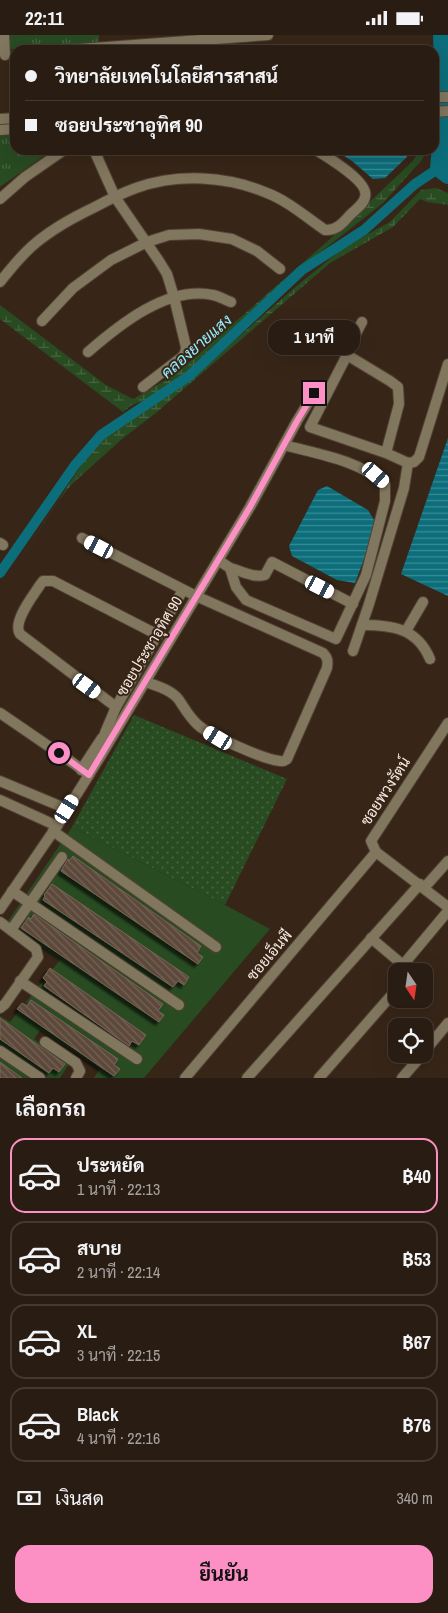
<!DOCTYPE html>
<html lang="th">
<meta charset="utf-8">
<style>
:root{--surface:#291c12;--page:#31251b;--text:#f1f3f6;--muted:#a5a19f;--line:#453a32;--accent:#fc8fc3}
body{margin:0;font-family:"Archivo Narrow",Sarabun,sans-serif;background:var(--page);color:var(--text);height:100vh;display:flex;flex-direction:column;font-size:19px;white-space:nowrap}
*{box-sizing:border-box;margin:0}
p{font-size:16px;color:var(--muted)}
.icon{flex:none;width:28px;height:28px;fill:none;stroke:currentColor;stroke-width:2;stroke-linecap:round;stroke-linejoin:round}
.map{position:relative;height:1043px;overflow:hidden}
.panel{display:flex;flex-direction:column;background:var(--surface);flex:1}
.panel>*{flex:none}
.top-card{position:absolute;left:10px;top:10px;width:429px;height:110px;border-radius:15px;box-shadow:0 5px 20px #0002,0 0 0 1px var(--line);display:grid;align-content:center;height:110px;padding:0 15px;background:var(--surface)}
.needle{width:32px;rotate:167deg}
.buttons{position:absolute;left:388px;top:928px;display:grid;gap:10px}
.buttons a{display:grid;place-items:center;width:45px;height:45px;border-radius:10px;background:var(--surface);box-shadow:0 5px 20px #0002,0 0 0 1px var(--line);font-size:25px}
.end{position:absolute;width:22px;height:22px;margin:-11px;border:6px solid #fc8fc3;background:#111;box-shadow:0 0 0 2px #111}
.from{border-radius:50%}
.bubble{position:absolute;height:35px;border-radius:15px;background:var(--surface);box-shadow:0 5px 20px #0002,0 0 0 1px var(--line);font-size:16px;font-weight:700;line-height:35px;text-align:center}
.car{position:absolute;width:15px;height:30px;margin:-15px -8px;border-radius:6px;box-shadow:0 0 4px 1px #0007;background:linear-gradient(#fff 24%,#345 0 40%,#fff 0 76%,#345 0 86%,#fff 0)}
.top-card b{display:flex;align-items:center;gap:18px;height:48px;font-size:19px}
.top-card b+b{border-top:1px solid var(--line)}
.top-card i{width:12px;height:12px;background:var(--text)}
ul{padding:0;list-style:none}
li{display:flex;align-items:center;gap:15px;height:75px;margin:0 10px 8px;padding:0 5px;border:2px solid var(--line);border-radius:15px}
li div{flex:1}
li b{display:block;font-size:19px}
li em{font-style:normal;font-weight:700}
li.current{border-color:var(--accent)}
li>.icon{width:45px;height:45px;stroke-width:1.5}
h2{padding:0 15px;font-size:22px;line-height:60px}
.pay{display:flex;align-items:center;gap:12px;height:55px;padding:0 15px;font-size:19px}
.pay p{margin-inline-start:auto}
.primary-button{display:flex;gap:10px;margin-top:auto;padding:10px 15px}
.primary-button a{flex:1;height:58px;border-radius:15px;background:var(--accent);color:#111;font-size:20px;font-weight:700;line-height:58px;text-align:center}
.status{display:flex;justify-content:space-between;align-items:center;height:35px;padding:0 25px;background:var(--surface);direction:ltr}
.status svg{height:14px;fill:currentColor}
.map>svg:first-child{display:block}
.grass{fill:url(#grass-dots)}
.wetland{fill:url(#wetland-marsh)}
.park{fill:url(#park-tufts)}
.garden{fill:#284b22}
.water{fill:url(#water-rules)}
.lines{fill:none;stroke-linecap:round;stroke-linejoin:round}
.canal{stroke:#0c6e7b;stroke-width:10}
.river{stroke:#0c6e7b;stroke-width:18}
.building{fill:url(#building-back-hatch);stroke:#786455;filter:url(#shadow)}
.minor-casing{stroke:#524234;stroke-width:12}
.minor{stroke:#81765e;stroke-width:10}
.route{stroke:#fc8fc3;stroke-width:6}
.labels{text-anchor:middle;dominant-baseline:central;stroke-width:4;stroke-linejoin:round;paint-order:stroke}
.street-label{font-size:15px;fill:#f7ebe2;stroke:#372618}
.water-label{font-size:16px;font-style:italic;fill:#93eeff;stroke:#372618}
</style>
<div class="status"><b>22:11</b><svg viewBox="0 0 49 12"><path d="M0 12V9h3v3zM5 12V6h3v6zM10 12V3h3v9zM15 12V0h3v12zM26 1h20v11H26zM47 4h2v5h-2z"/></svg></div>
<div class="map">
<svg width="448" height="1043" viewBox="0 0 448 1043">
<defs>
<pattern id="grass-dots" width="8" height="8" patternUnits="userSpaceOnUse" patternTransform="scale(1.25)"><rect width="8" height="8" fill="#284b22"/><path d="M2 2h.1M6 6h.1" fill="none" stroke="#486542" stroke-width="1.8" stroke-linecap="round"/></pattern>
<pattern id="wetland-marsh" width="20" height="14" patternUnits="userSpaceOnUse" patternTransform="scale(1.25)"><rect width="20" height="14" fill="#284b22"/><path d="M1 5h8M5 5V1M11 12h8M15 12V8" fill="none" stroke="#486542"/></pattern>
<pattern id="park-tufts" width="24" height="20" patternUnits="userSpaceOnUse" patternTransform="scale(1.25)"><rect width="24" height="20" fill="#284b22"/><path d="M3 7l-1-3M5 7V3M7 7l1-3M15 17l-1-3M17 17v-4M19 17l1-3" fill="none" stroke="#486542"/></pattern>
<pattern id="water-rules" width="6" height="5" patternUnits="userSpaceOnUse" patternTransform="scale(1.25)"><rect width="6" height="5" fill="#0c6e7b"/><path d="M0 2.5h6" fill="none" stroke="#3c8a94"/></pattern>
<pattern id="building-back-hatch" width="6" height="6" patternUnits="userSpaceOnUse" patternTransform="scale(1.25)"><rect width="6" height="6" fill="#5c493a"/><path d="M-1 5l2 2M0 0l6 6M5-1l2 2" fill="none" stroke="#746356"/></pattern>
<filter id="shadow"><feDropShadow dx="-3.5" dy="3.5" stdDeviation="1" flood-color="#0009"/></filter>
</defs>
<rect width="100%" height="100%" fill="#372618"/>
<polygon class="grass" points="134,680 287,744 225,870 72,792"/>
<g class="wetland">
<polygon points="420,115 427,115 421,126 383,168 313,223 181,345 150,363 132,370 123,377 0,284 0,270 106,350 133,364 176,339 330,204 412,127"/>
<polygon points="436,153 448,158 448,170 427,167 420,164 393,192 330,228 157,377 122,404 71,450 55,470 16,531 91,415 104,403 196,339 299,249 346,211 390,187 421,155"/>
</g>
<g class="park">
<polygon points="9,0 99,0 99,8 10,14"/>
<polygon points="15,100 15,115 52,115 0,152 0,101"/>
</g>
<polygon class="garden" points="72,792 225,870 270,894 144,1043 94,1043 100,1034 40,995 34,1004 69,1029 60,1043 0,1043 0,981 10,987 60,925 8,886"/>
<g class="water">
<polygon points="335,115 405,115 407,122 385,143 373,144 352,126"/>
<polygon points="448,403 448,561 401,539"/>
<polygon points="327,451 368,475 377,490 355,548 337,545 292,521 289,511 318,455"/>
</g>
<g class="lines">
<polyline class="canal" points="0,538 75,430 101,400 189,341 302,235 364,195 415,149 439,133"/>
<path class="river" d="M442,0C444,44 444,89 439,133L448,140"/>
</g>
<g class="building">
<polygon points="73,821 201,911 197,918 203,922 198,929 61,836 68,824 70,825"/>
<polygon points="52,849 189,942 184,950 178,946 173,952 43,865 45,861 44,860"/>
<polygon points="34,879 163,969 158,976 164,980 159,987 21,893 29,882 31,884"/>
<polygon points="50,933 146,1000 139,1010 132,1006 129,1011 44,951 47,947 43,943"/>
<polygon points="31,965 118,1024 114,1030 120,1034 114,1041 17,974 22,968 27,971"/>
<polygon points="0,983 65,1029 59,1037 53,1033 49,1038 0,1004"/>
<polygon points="0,1027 22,1043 0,1043"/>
</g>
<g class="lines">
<defs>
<g id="minor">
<polyline points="4,0 5,20"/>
<polyline points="66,15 268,0"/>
<polyline points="434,62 448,62"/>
<polyline points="434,77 448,76"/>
<polyline points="0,84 15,83"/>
<polyline points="0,95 15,94"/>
<polyline points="94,115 115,162 159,226 167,239 174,262 186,312 185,318 182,322 143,352"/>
<polyline points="0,164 25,142 64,115"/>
<path d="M0,247C8,237 16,227 25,218C44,198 70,184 95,172C108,165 122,158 136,153C178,138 227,141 267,158C288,166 306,182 325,195C336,196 343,188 350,180C355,175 364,169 365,162C370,147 327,122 316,115"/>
<polyline points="42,286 73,253 111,225 147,207 169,200 199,199 232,204 257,216 280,234"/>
<path d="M88,317C119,290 168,250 213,260C219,261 225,265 231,267"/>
<polyline points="347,320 350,310 362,287"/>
<polyline points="386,418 399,369 398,352 390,346 347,320 310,392 386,418 408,428 414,427 419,422 448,329"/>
<path d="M82,503L196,561L323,618C328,623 328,626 327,633L287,724C284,726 284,727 280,726C265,725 209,700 198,690C190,683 185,674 179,665C172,655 157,651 146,647"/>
<polyline points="0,508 3,510"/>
<path d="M218,525L230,533L236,552L246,565L336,604L366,540L385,466V449C358,425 318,419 284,410"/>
<path d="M230,533C242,536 253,543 265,540L272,527L353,569"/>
<path d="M362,590C392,590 417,593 430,624"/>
<polyline points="406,596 423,567"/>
<polyline points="353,616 369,569 404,453 408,428"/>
<polyline points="116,672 183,555"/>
<polyline points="0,678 73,728 89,740"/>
<polyline points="448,688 371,806 376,817 448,872"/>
<path d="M102,714L105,698L116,672L20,599C12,587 33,561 40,550L43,546H53L158,600"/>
<polyline points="81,735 102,703"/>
<polyline points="0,746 67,774"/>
<polyline points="0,765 57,791"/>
<polyline points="53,796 216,912"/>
<polyline points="424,853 448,826"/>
<polyline points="12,856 179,970"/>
<polyline points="0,874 57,791 100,722 250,472 297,386 314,358"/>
<polyline points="0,887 36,914 38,922 5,969 0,973"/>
<polyline points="11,895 62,822"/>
<polyline points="371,903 403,930 448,876"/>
<polyline points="20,946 137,1024"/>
<polyline points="45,1007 76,1028 80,1036 76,1043"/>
<polyline points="0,1016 40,1043"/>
<polyline points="424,1017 448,988"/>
<polyline points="185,1043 376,817"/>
<polyline points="247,1043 420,849"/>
<polyline points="319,1043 396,955"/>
<polyline points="402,1043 423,1019"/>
</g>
</defs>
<use href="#minor" class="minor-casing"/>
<use href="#minor" class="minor"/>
</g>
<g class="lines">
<polyline class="route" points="59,718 89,740 250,472 297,386 314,358"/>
</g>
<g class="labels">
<g class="street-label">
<text transform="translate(149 611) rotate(-59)">ซอยประชาอุทิศ 90</text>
<text transform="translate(385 756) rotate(-57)">ซอยพวงรัตน์</text>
<text transform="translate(269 920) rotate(-50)">ซอยเอ็นพี</text>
</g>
<g class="water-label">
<text transform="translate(196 311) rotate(-41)">คลองยายแสง</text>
</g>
</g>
</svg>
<div class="buttons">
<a><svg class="needle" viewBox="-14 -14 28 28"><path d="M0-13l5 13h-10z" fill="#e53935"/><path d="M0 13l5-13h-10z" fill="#a5a19f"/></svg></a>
<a><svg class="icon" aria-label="locate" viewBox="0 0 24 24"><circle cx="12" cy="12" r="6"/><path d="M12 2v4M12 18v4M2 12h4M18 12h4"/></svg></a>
</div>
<i class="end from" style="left:59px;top:718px"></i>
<i class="end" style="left:314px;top:358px"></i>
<div class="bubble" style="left:268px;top:285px;width:92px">1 นาที</div>
<i class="car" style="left:376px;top:440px;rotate:131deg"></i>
<i class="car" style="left:99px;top:512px;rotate:297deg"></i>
<i class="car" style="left:320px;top:552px;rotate:117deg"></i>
<i class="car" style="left:87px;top:651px;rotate:126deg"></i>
<i class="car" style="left:218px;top:703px;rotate:301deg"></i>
<i class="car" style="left:67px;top:774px;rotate:32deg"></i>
<div class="top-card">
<b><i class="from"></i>วิทยาลัยเทคโนโลยีสารสาสน์</b>
<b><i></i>ซอยประชาอุทิศ 90</b>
</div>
</div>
<section class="panel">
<h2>เลือกรถ</h2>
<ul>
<li class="current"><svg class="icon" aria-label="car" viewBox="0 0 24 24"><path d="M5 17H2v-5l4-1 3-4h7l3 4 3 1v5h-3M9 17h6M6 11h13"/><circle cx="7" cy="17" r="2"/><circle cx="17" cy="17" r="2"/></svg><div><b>ประหยัด</b><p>1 นาที · 22:13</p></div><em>฿40</em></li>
<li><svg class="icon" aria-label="car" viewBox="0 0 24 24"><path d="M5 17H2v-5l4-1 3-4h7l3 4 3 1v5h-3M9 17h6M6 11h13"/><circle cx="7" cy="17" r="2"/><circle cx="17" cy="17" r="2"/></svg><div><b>สบาย</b><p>2 นาที · 22:14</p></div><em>฿53</em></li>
<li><svg class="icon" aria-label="car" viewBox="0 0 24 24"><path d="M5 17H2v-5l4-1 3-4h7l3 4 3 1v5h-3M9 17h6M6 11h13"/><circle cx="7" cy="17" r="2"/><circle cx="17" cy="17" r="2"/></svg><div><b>XL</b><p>3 นาที · 22:15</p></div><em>฿67</em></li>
<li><svg class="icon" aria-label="car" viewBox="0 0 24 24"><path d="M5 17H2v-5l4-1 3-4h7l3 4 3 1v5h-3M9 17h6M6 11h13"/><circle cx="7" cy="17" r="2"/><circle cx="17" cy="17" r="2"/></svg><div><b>Black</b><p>4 นาที · 22:16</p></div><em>฿76</em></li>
</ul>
<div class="pay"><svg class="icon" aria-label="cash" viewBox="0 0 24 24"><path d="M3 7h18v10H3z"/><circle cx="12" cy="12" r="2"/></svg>เงินสด<p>340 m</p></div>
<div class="primary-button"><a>ยืนยัน</a></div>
</section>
